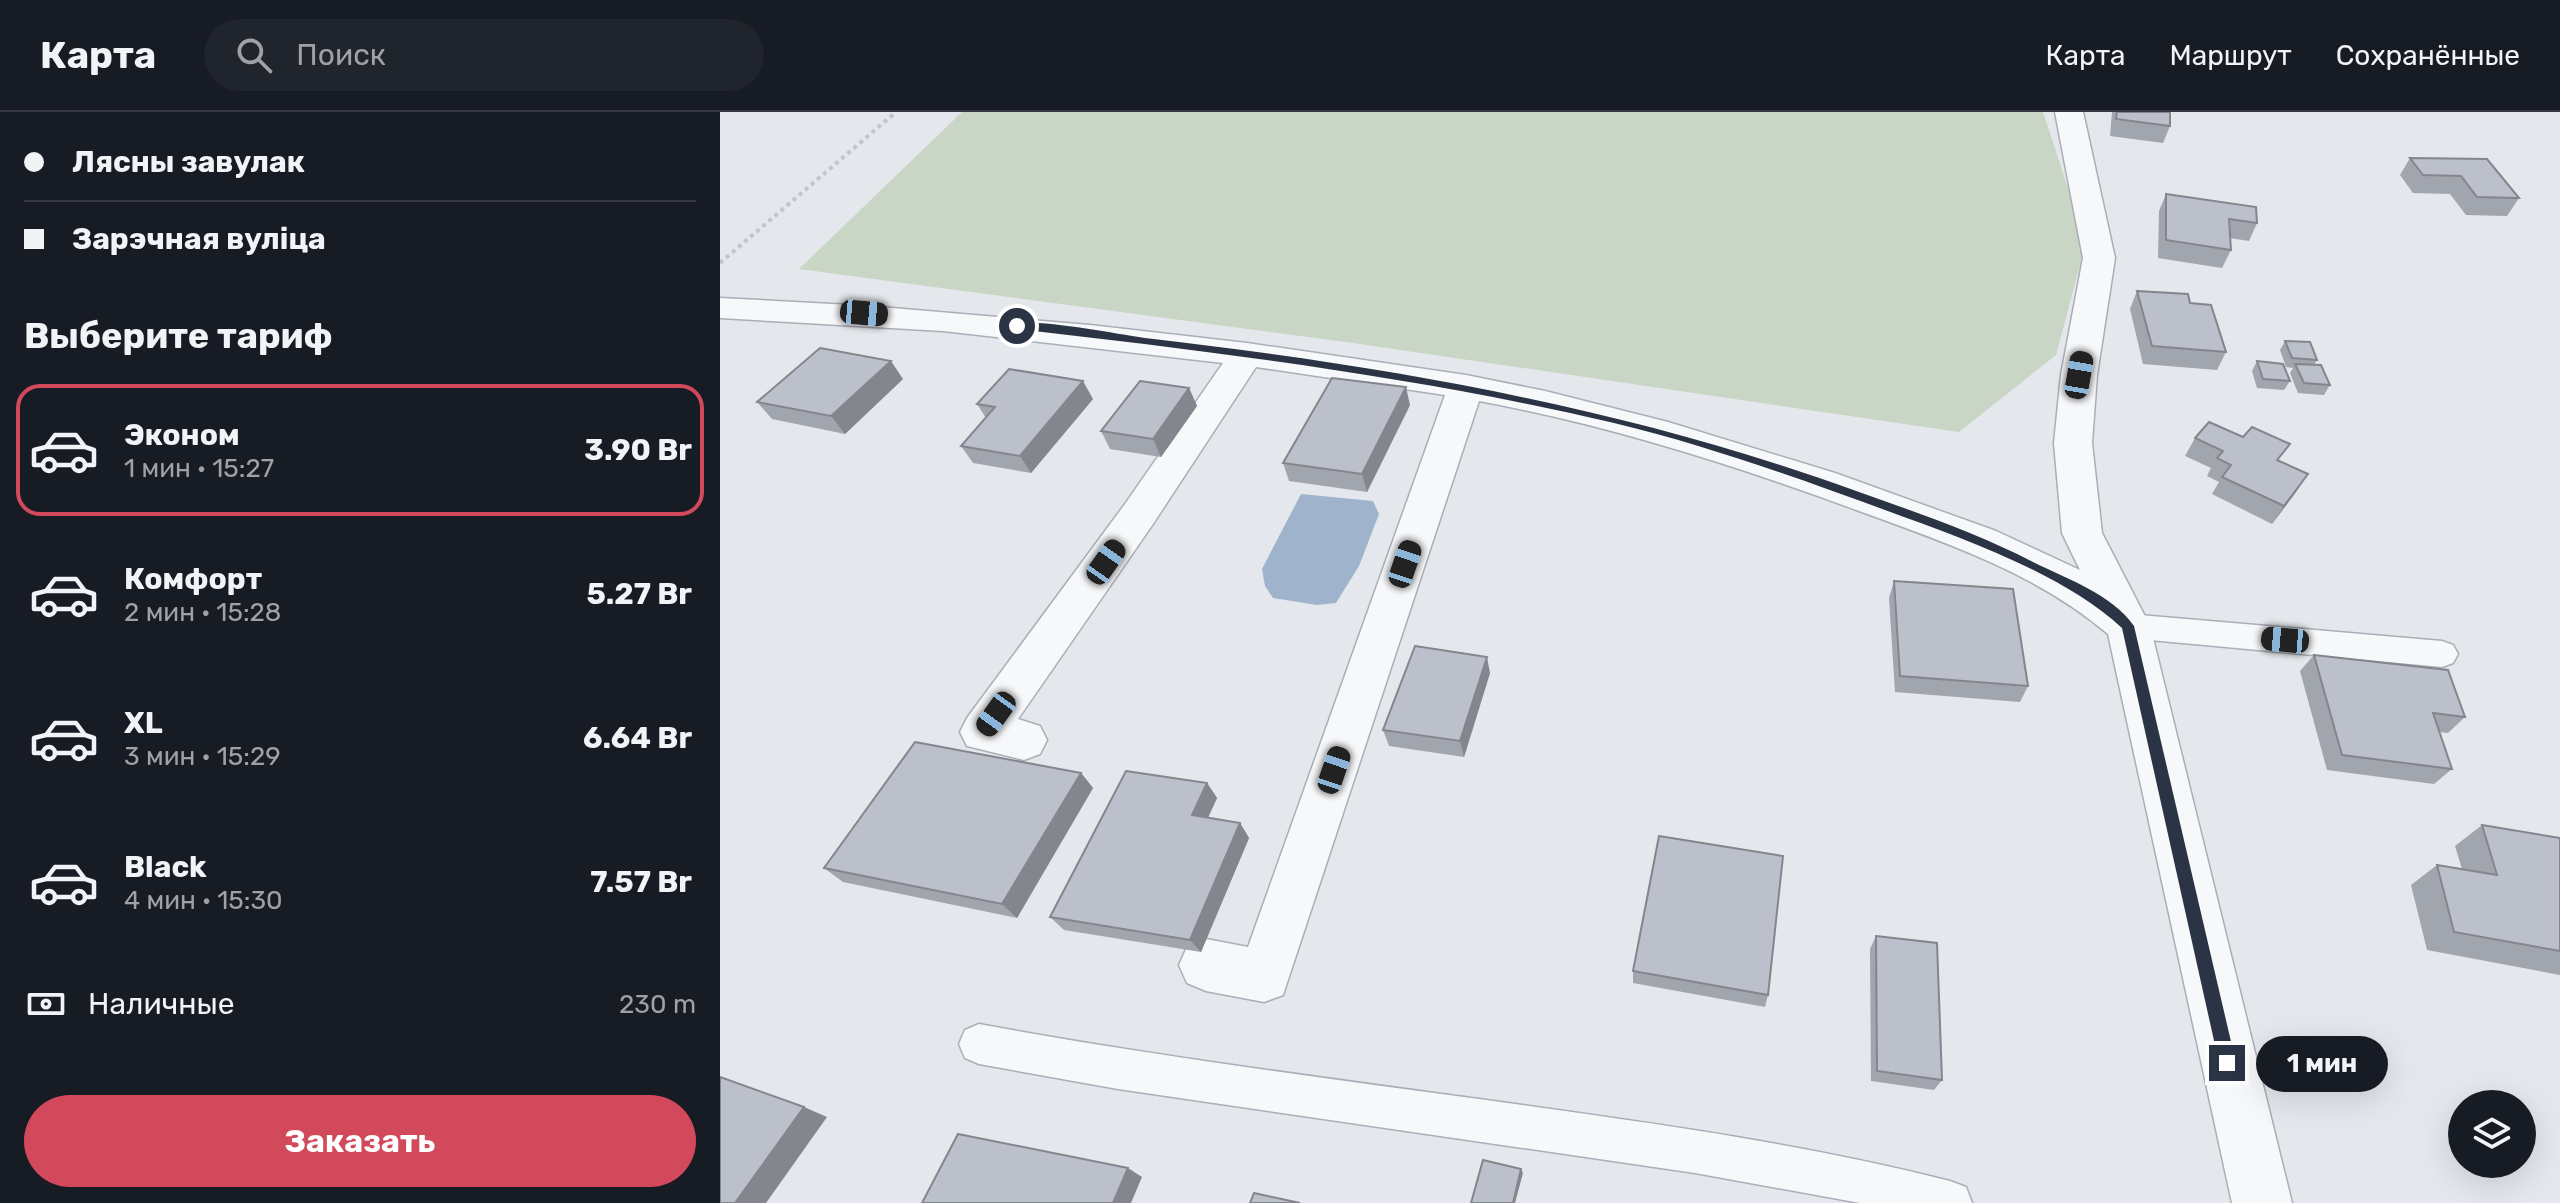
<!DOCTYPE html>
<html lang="ru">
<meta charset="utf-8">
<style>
:root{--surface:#171b24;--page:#20242c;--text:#f1f3f6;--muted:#9ea1a6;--line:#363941;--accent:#d1495b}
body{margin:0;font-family:Rubik,sans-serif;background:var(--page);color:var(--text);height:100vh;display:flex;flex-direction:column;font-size:30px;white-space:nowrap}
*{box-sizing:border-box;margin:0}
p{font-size:26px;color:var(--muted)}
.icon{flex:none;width:44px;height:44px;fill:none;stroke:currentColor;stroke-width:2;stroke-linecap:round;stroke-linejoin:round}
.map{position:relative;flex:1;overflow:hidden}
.sheet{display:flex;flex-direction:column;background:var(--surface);width:720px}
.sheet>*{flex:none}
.banner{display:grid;align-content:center;height:176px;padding:0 24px;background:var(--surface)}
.buttons{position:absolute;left:1728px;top:978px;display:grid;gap:16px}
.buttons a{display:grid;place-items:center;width:88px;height:88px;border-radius:50%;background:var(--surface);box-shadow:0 8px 32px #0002;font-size:40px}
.end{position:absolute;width:36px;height:36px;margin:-18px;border:10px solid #2b3445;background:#fff;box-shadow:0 0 0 4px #fff}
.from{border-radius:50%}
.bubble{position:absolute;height:56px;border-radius:28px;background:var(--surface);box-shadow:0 8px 32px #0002;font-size:26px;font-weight:700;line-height:56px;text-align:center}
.car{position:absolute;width:24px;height:48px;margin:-24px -12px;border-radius:10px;box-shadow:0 0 6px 2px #0007;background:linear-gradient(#222 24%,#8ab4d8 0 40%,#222 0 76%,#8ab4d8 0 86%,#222 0)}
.banner b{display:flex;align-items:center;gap:28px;height:76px;font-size:30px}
.banner b+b{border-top:2px solid var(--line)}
.banner i{width:20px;height:20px;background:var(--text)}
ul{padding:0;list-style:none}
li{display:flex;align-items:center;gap:24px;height:132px;margin:0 16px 12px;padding:0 8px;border:4px solid transparent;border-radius:24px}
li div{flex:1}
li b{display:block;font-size:30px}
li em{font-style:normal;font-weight:700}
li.active{border-color:var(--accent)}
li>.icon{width:72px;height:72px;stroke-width:1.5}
h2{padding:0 24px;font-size:36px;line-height:96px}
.pay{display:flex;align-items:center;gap:20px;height:88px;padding:0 24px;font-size:30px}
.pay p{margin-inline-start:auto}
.primary-button{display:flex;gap:16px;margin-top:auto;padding:16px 24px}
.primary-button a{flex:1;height:92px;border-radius:48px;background:var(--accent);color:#fff;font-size:32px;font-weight:700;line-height:92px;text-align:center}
header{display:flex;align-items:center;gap:48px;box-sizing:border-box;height:112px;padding:0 40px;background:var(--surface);border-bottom:2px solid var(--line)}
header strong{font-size:38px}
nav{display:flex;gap:44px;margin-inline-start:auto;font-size:28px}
.search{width:560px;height:72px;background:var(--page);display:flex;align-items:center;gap:20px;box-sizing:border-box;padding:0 28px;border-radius:44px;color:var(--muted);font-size:30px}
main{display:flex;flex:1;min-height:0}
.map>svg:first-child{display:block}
.green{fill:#c9d6c5}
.water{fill:#9fb4cc}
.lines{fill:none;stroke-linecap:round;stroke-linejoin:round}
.service-casing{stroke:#a9aeb7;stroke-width:3}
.minor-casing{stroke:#a9aeb7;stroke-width:3}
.path{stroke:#c2c5cb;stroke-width:4;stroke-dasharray:4 4;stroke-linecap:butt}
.service{fill:#f7f8fa;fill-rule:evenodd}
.minor{fill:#f7f8fa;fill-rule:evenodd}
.wall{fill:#a1a5ae}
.shaded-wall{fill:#83868d}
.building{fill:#bbc0ca;stroke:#83868d;stroke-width:2}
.route{fill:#2b3445}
</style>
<header>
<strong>Карта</strong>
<div class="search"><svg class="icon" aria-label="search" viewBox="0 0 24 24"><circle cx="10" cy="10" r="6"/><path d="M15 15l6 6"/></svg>Поиск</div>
<nav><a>Карта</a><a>Маршрут</a><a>Сохранённые</a></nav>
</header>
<main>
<section class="sheet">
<div class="banner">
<b><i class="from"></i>Лясны завулак</b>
<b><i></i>Зарэчная вуліца</b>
</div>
<h2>Выберите тариф</h2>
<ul>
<li class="active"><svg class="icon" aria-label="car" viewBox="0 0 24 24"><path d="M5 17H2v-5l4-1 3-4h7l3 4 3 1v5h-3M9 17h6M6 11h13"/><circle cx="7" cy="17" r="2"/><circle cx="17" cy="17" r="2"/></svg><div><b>Эконом</b><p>1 мин · 15:27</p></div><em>3.90 Br</em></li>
<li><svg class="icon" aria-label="car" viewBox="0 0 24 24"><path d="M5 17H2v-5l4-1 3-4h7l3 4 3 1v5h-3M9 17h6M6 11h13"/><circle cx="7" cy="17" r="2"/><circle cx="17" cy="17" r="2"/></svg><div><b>Комфорт</b><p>2 мин · 15:28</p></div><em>5.27 Br</em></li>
<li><svg class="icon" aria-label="car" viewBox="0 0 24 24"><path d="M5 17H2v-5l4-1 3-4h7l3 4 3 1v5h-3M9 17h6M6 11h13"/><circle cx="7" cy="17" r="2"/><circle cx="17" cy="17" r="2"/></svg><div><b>XL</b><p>3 мин · 15:29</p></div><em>6.64 Br</em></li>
<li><svg class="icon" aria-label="car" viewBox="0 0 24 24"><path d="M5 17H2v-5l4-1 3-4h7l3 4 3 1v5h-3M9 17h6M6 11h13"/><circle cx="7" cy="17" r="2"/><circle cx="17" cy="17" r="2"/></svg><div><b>Black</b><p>4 мин · 15:30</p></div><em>7.57 Br</em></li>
</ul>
<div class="pay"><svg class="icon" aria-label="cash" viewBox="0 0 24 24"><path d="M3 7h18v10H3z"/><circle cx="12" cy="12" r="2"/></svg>Наличные<p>230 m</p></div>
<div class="primary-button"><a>Заказать</a></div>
</section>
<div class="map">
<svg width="1840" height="1091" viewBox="0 0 1840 1091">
<rect width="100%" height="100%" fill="#e4e7ec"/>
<polygon class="green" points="242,0 1323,0 1366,131 1336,243 1239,320 633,231 79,157"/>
<polygon class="water" points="581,382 653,389 659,402 639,454 616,491 597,493 553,486 545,474 542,457"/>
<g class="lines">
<defs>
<g id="service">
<polygon points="1408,502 1722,529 1733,533 1738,542 1733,551 1722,555 1408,526 1397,523 1392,514 1397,505"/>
<path d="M259,912C427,943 597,965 766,988C922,1010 1077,1030 1230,1069L1246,1075L1252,1091H1140L975,1061L398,977L259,952L245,946L239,932L245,918Z"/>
</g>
<path id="minor" d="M1335,0H1363L1395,146L1377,263L1372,331L1382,421L1430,514L1572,1091H1512L1388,522C1316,461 1227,431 1139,399C1015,353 889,313 759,289L563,883L544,890L486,879L467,871L459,853L467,835L486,827L528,835L725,283L536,255L433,412L298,607L320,614L327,628L320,642L304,648L247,634L240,620L247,606L405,392L503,251L223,219L0,206V186L149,194L370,213L527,231L746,263L825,279L948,310L1115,361L1276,419L1360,458L1342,421L1334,331L1341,263L1363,146Z"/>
</defs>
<use href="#service" class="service-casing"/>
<use href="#minor" class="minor-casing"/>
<polyline class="path" points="0,151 176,0"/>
<use href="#service" class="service"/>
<use href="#minor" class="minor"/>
</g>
<g class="wall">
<polygon points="1392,0 1450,0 1450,14 1443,31 1390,24"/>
<polygon points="1690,46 1799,86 1787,104 1746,103 1730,82 1693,81 1680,63"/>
<polygon points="1446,82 1537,111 1529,129 1510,126 1511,138 1502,156 1438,146 1439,99"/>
<polygon points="1417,179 1506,240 1497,258 1423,252 1410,197"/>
<polygon points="1565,229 1597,248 1594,253 1610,273 1604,283 1578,281 1570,261 1573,256 1566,255 1560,238"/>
<polygon points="1537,249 1570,269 1564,278 1537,276 1532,259"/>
<polygon points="183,267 125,322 52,307 37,290"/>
<polygon points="469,276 477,294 441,345 390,337 381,319"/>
<polygon points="373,287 311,361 253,351 241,334 266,306 257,292"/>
<polygon points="690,293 647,380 569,369 563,351"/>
<polygon points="1475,326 1559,349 1576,380 1552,412 1492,382 1499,370 1487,364 1491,356 1465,344"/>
<polygon points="1174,469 1308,574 1300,590 1175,580 1169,486"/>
<polygon points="1594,543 1745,605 1728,621 1719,620 1732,657 1714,672 1607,658 1580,559"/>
<polygon points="770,561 744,645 669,634 663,618"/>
<polygon points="361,661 373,676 297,806 123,770 104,756"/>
<polygon points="487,671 497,686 488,706 520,711 529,726 481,840 344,818 330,805"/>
<polygon points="1762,713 1840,726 1840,863 1707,838 1691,773 1717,753 1742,757 1735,734"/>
<polygon points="1156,824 1222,968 1214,978 1151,969 1150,837"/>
<polygon points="913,859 1048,883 1045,895 913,871"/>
</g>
<g class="shaded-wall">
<polygon points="171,249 183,267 125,322 111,304"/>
<polygon points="363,269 373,287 311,361 300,344"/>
<polygon points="686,275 690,293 647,380 642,362"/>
<polygon points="469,276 477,294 441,345 433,327"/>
<polygon points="1588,362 1576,380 1552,412 1564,394"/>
<polygon points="767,545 770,561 744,645 740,629"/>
<polygon points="361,661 373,676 297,806 282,792"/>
<polygon points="487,671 497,686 482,718 472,703"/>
<polygon points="520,711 529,726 481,840 470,828"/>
<polygon points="84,995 107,1005 46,1091 15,1091"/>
<polygon points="408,1056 422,1065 411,1091 393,1091"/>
<polygon points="801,1057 803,1061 795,1091 793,1091"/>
</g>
<g class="building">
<polygon points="1397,0 1450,0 1450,14 1396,7"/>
<polygon points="1690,46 1767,47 1799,86 1757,85 1741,64 1703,63"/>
<polygon points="1446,82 1536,95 1537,111 1509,107 1511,138 1446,128"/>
<polygon points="1417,179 1468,182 1470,191 1491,193 1506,240 1432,234"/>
<polygon points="1565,229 1590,230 1597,248 1572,246"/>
<polygon points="100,236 171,249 111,304 37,290"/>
<polygon points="1537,249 1563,252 1570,269 1543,267"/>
<polygon points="1575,252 1601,253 1610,273 1584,271"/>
<polygon points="289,257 363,269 300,344 241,334 275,295 257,292"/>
<polygon points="612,266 686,275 642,362 563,351"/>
<polygon points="420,269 469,276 433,327 381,319"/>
<polygon points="1489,310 1523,325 1532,315 1570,332 1557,348 1588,362 1564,394 1502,365 1511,353 1497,346 1503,339 1475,326"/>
<polygon points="1174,469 1293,477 1308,574 1180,564"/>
<polygon points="695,534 767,545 740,629 663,618"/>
<polygon points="1594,543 1728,558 1745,605 1713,601 1732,657 1622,643"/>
<polygon points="195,630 361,661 282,792 104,756"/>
<polygon points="406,659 487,671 472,703 520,711 470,828 330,805"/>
<polygon points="1762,713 1840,726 1840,839 1734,820 1717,753 1777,763"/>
<polygon points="939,724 1063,744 1048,883 913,859"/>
<polygon points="1156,824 1217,831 1222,968 1157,959"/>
<polygon points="0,965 84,995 15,1091 0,1091"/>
<polygon points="238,1022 408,1056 393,1091 202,1091"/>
<polygon points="763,1048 801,1057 793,1091 751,1091"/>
<polygon points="534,1081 580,1091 530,1091"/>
</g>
<path class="route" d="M293,211C327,208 390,221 425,226C669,254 909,296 1139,380C1198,401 1257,421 1313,450C1347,467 1392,482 1414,514L1516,951L1513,957L1507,960L1501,957L1499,951L1402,516C1342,461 1242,426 1165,398C1077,366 986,333 894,311C698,265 497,240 297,217L293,216Z"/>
</svg>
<div class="buttons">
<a><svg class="icon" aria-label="layers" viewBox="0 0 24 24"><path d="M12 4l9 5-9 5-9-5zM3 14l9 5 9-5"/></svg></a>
</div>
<i class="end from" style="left:297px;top:214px"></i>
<i class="end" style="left:1507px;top:951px"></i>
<div class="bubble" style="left:1536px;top:924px;width:132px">1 мин</div>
<i class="car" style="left:144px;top:201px;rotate:95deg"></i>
<i class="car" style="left:1359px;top:263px;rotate:10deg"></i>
<i class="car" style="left:386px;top:450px;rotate:35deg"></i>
<i class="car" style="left:685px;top:452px;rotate:19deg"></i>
<i class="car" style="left:1565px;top:528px;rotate:275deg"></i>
<i class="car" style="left:276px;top:602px;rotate:216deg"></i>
<i class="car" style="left:614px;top:658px;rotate:19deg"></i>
</div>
</main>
